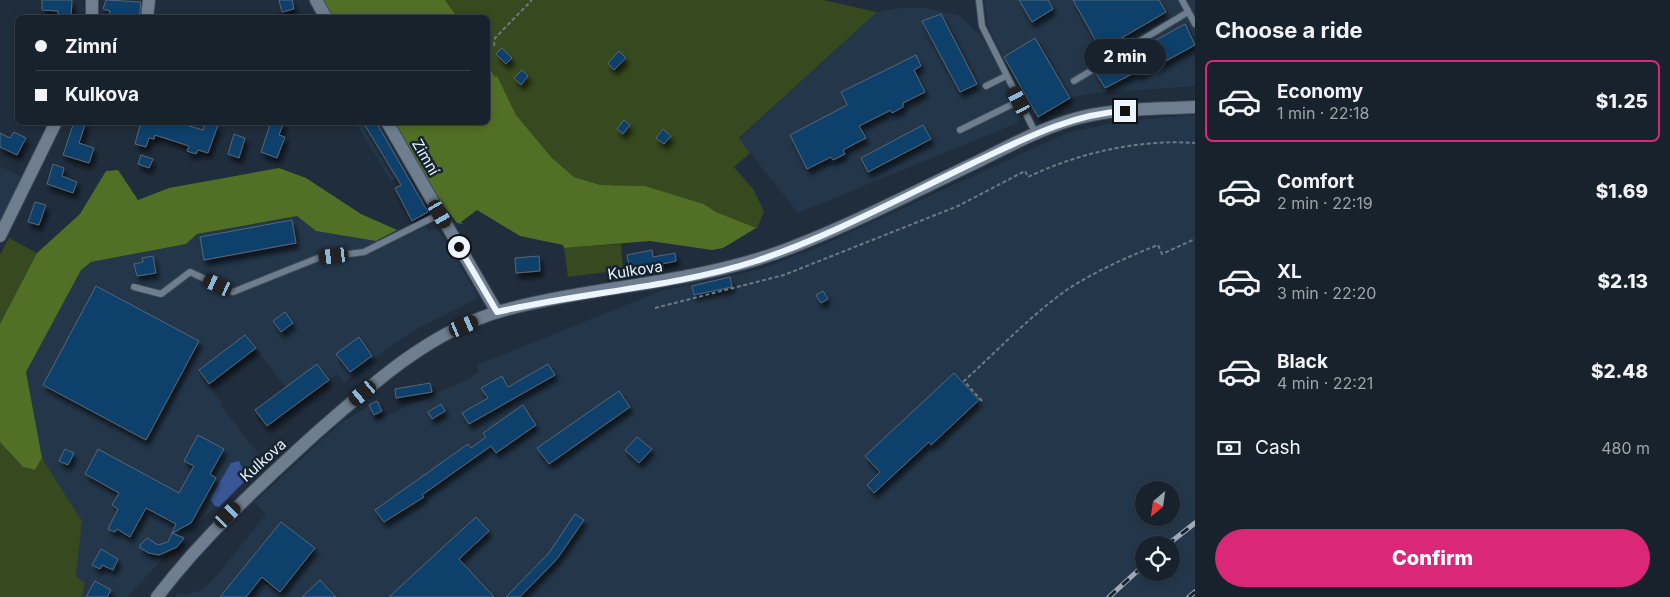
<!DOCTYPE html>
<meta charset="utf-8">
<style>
:root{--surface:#18222d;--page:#212a35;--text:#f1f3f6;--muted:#9fa4aa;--line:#363f49;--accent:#db2777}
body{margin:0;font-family:Inter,sans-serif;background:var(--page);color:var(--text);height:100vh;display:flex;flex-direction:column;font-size:19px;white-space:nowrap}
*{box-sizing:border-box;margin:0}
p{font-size:16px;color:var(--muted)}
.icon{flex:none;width:28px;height:28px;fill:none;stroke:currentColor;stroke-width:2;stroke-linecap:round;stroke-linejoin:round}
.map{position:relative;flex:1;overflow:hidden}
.sheet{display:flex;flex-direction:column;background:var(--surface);width:475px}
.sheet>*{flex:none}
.banner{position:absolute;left:15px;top:15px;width:475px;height:110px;border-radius:8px;box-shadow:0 2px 8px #0003,0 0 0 1px var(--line);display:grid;align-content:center;height:110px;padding:0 20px;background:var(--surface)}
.needle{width:32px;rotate:209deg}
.buttons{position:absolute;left:1135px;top:481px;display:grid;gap:10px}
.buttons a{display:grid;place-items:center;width:45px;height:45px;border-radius:50%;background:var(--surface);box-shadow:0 2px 8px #0003,0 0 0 1px var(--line);font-size:25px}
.end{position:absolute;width:22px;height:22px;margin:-11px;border:6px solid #ecf5ff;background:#111;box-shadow:0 0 0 2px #111}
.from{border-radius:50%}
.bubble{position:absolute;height:35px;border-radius:18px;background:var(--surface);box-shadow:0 2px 8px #0003,0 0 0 1px var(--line);font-size:16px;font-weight:800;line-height:35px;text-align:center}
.car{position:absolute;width:15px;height:30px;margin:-15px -8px;border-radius:6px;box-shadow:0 0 4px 1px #0007;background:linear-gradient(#222 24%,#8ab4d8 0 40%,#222 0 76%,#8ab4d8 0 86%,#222 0)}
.banner b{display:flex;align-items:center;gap:18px;height:48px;font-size:19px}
.banner b+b{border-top:1px solid var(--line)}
.banner i{width:12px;height:12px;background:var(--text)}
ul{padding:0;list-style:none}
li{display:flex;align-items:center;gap:15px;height:82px;margin:0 10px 8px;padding:0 10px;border:2px solid transparent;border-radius:8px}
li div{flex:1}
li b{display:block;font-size:19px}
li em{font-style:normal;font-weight:800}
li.selected{border-color:var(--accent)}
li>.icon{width:45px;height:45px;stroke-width:1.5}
h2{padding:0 20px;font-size:22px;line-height:60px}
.pay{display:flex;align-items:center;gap:12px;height:55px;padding:0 20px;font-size:19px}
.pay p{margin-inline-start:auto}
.button{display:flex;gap:10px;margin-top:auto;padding:10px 20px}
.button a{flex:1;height:58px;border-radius:30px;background:var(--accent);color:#fff;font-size:20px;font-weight:800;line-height:58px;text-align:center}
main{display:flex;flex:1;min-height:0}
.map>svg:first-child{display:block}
.built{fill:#24374a;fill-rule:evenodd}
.green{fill:#37491e}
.forest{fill:#517025}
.water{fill:#395696}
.building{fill:#11406a;stroke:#576676;filter:url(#shadow)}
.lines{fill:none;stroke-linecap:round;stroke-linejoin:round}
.lane-casing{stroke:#3f4b57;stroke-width:8}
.street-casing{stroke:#3f4b57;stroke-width:14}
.path{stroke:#6d7986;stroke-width:2;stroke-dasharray:4 2.5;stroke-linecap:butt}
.lane{stroke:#6e7e8f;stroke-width:6}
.street{stroke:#6e7e8f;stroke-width:12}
.rail-casing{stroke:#a1abb7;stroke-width:5}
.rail{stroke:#162331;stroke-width:3;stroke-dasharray:9;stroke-linecap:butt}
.route{stroke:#ecf5ff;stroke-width:6}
.labels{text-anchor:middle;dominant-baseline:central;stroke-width:5;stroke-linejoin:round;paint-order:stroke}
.street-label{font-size:15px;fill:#ecf5ff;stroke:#162331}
</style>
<main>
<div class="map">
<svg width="1195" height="597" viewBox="0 0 1195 597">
<defs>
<filter id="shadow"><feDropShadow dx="3" dy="5.5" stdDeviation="2.5" flood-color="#0009"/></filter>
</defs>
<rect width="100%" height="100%" fill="#202d3c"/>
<g class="built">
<polygon points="984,0 1195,0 1195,86 1093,93 1070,98 1038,117 1035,113 1033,114 989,29"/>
<polygon points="902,8 925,8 961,16 984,40 1022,115 1017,123 798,213 739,139 877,12"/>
<path d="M1195,115V597H175L178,593L186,594L202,590L213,580L266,514L254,502L342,422L369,406L376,420L467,380L479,371L477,365L661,291L762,269L816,248L1067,133L1123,121ZM1144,490H1171V518H1144ZM1144,545H1171V572H1144Z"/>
<polygon points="356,123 384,123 411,169 391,181"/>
<polygon points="0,166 21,177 0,221"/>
<polygon points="297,216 316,231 376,241 422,219 428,231 438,229 479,298 422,326 389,347 344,383 337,374 298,403 245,335 198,371 222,404 221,406 264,461 186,534 127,597 82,597 85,583 76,576 82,521 42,458 26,372 81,270 91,262 186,244 197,234"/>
</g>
<g class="green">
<polygon points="445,0 823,0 877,12 739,138 750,153 734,167 753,189 764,211 757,229 716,212 704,204 645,186 600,185 574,177 552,158 516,115 497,77 495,77 488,66 488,18 457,17"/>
<polygon points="9,238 37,253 0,324 0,255"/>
<polygon points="621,244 623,270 568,277 564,248"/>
<polygon points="0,442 23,467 35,470 42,458 82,521 76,576 85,583 82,597 0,597"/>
</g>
<g class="forest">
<polygon points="320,0 445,0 457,17 331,17"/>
<polygon points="488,66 495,77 497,76 516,115 552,158 574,177 600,185 645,186 704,204 716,212 756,228 723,248 712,250 650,241 564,248 563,245 520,236 477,210 461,222 463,224 457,223 443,205 393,123 488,122"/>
<polygon points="279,168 306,178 361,214 397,230 376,241 316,231 297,216 197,234 186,244 91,262 81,270 26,372 42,458 35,470 23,467 0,442 0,324 37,253 80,214 106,171 118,170 138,200 169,188"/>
</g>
<polygon class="water" points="239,461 247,479 219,507 215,506 210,499 231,463"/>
<g class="building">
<polygon points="42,0 72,0 71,18 58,18 58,11 42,10"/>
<polygon points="106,0 141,2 139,18 108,18 110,11 103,9"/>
<polygon points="279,0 292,0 294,9 282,12"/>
<polygon points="1019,0 1048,0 1053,9 1032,22"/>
<polygon points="1073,0 1159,0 1166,12 1101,50"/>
<polygon points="941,14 977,84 960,92 922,21"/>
<polygon points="1185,24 1195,45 1155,67 1154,65 1138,75 1136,72 1105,88 1096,73"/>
<polygon points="1035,38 1070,98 1038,117 1004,57"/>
<polygon points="502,48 512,58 506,64 496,54"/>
<polygon points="619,51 626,58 614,70 608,63"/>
<polygon points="916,55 921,66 914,70 925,92 903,103 903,107 892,113 891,110 859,126 866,138 843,150 845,154 833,160 831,157 807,169 790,135 847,105 841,92"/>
<polygon points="522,70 528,76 521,85 514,78"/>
<polygon points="624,120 630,125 623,134 617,129"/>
<polygon points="74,122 86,122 79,143 94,148 89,163 63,155"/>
<polygon points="141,122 187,122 186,125 203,130 206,122 218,125 208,153 198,150 196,154 187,151 189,146 155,135 154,139 149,138 146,147 135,144"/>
<polygon points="271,122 284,122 279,135 285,137 277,158 261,152"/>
<polygon points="363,122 376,122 428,212 412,221 395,188 401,185"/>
<polygon points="923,125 931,139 868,172 861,158"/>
<polygon points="663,129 671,136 664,144 656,138"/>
<polygon points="14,132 26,138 17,155 0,147 0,133 10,138"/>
<polygon points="234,134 245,138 239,158 228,154"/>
<polygon points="141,155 153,159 149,168 138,164"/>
<polygon points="53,164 64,168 62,176 77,182 73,193 47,184"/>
<polygon points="35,202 46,205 39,225 28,222"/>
<polygon points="292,220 296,243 204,260 200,237"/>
<polygon points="652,250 653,257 675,253 676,261 630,271 627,255"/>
<polygon points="153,256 156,273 137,276 134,264 143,262 142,258"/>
<polygon points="539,256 540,271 516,273 515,258"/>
<polygon points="730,277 732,287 694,295 692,286"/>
<polygon points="96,286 199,341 146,440 43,385"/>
<polygon points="823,291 828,299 821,303 816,295"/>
<polygon points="285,312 293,323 281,332 273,321"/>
<polygon points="245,335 256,348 209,384 199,370"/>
<polygon points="359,337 372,356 350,372 336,354"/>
<polygon points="317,364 329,380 267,426 255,410"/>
<polygon points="548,364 555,375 469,424 462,413 488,398 481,388 502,376 508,387"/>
<polygon points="954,373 979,400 931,445 929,442 874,493 867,485 880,472 865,456"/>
<polygon points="430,383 432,392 396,398 395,389"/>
<polygon points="619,391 630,407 549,464 537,448"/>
<polygon points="377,401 382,411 374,415 369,405"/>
<polygon points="441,404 445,411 432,419 428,412"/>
<polygon points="523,405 536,425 496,453 491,446 422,495 424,497 384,522 375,510 468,444 471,448 486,437 483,433"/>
<polygon points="198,435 224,449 210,474 216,478 191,523 172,533 184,538 177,547 159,555 149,553 140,548 140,545 147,538 158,545 168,542 176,524 146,508 130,537 117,529 115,532 108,529 118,509 112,505 119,493 85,474 98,449 179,493 194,466 184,461"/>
<polygon points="637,437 652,449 639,463 625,450"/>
<polygon points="65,449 74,453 68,465 59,461"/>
<polygon points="575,514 584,520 557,559 520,597 506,597 549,553"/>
<polygon points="476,517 489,531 459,559 494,597 389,597"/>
<polygon points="281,522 315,548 280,592 262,577 246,597 220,597"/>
<polygon points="101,549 118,559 113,570 102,565 100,569 92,565"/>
<polygon points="320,580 336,597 302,597"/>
<polygon points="95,581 111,590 107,597 86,597"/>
</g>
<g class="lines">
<defs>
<g id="lane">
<polyline points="979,0 982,26 1036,134"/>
<polyline points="1182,0 1195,24"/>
<polyline points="1074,81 1188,12"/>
<polyline points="986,86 1006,76"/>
<polyline points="960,130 1019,101"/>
<polyline points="134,287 161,294 190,272 233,292 318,258 364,252 440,214"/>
</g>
<g id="street">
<polyline points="316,0 326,18"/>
<polyline points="92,18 92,0"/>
<polyline points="147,18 149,0"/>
<polyline points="387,122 497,312"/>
<polyline points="0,236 56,122"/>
<path d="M157,597C203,537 258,486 314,435C369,387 428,332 501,311C596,285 697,284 790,248C855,223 916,191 979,161C1009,146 1039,130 1071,120C1111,108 1154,109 1195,107"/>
</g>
</defs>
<use href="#lane" class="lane-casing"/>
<use href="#street" class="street-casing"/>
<g class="path">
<polyline points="494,46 495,38 532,0"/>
<path d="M655,308L784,275L958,206L1025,171L1028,177C1078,153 1139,139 1195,143"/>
<path d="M982,401L964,381C998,350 1031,315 1068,289C1096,271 1127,257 1158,245L1162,254L1195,239"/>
</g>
<use href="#lane" class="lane"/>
<use href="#street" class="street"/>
<defs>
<g id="rail">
<polyline points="1167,545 1195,523"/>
<polyline points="1109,597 1144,565"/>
<polyline points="1189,597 1195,592"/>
</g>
</defs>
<use href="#rail" class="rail-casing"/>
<use href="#rail" class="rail"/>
</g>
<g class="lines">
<path class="route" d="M459,247L497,312C582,292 672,288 756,261C831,236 902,197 973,163C1022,140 1070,114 1125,111"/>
</g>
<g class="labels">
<g class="street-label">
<text transform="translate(426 157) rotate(60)">Zimní</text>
<text transform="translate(635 270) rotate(-9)">Kulkova</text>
<text transform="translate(263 460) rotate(-42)">Kulkova</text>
</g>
</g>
</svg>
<div class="buttons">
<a><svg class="needle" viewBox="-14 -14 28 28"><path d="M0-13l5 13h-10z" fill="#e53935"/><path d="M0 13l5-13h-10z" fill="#9fa4aa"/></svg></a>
<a><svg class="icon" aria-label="locate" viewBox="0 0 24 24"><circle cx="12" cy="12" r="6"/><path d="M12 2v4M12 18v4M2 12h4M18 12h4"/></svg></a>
</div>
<i class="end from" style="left:459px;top:247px"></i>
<i class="end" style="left:1125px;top:111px"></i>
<div class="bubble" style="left:1084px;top:39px;width:82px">2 min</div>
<i class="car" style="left:1019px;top:101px;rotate:332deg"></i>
<i class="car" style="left:440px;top:214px;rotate:150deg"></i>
<i class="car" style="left:334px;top:256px;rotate:263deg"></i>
<i class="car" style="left:218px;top:285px;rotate:295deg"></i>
<i class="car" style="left:464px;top:326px;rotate:67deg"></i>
<i class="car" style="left:363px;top:393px;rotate:230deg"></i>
<i class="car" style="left:228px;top:515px;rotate:44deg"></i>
<div class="banner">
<b><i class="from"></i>Zimní</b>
<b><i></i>Kulkova</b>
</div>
</div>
<section class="sheet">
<h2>Choose a ride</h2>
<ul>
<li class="selected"><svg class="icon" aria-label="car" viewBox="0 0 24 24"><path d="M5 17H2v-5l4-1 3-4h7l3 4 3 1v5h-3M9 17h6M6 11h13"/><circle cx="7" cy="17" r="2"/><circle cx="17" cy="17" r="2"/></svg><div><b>Economy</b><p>1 min · 22:18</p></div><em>$1.25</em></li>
<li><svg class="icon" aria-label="car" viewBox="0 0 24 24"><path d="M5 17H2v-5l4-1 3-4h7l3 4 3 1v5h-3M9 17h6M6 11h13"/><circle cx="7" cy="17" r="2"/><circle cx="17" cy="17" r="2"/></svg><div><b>Comfort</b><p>2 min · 22:19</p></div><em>$1.69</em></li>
<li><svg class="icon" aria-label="car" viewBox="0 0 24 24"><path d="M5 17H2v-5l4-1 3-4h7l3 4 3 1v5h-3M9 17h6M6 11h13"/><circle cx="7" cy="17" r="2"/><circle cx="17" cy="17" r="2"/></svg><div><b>XL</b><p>3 min · 22:20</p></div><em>$2.13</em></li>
<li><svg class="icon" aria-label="car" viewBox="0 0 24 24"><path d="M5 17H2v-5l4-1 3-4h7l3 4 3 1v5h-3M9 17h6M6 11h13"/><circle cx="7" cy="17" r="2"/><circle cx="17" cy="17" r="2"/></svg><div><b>Black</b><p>4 min · 22:21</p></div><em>$2.48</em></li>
</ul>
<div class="pay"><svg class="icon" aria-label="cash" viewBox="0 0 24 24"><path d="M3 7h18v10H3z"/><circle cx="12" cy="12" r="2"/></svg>Cash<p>480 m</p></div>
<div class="button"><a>Confirm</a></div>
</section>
</main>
